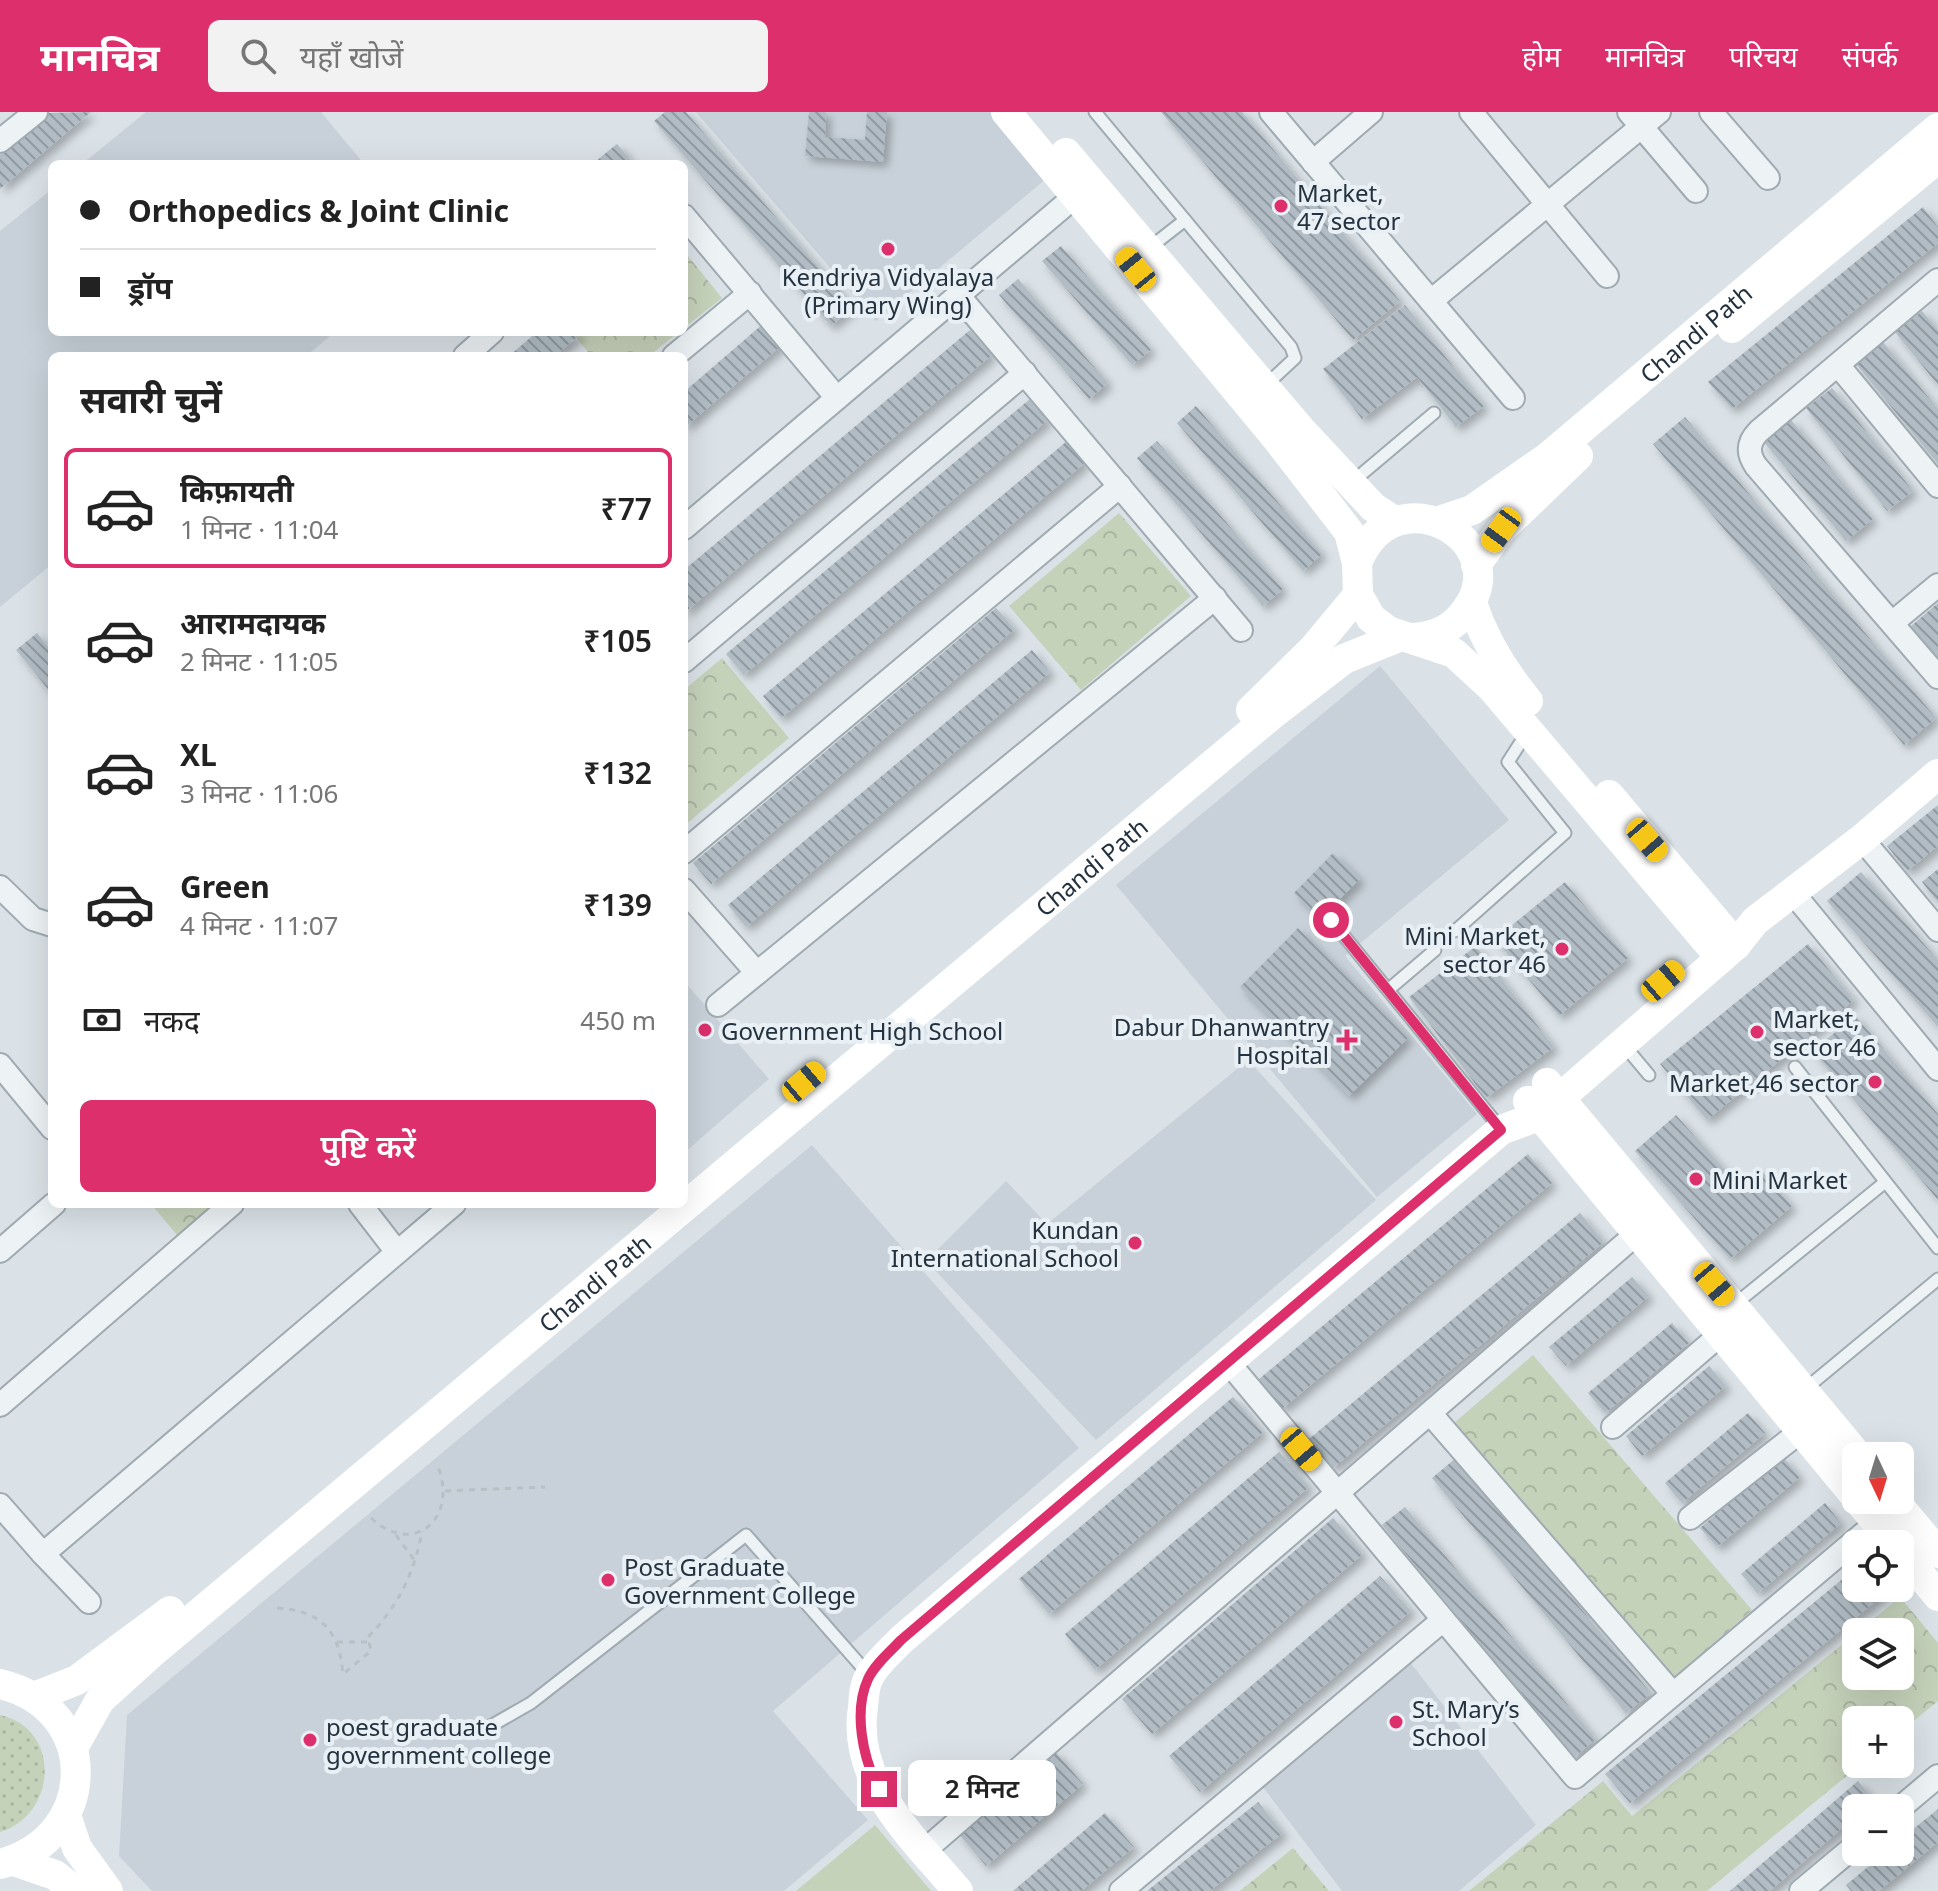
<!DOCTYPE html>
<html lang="hi">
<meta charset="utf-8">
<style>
:root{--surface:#fff;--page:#f2f2f2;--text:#222;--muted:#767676;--line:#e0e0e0;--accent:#dc2f6c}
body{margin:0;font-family:"Noto Sans","Noto Sans Devanagari",sans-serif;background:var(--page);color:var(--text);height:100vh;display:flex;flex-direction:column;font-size:30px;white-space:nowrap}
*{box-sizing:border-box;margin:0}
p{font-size:26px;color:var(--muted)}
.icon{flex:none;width:44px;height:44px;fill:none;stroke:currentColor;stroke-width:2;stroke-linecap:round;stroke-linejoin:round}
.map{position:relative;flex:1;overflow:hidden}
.sheet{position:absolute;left:48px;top:240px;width:640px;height:856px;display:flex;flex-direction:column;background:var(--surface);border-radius:12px;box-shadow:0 8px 32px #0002}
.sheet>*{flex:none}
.banner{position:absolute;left:48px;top:48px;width:640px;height:176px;border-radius:12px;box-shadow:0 8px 32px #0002;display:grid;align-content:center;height:176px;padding:0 32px;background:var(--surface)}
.needle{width:52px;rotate:176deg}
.buttons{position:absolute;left:1842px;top:1330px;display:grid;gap:16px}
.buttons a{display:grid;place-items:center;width:72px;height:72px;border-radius:12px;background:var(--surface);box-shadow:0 8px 32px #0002;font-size:40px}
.end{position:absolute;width:36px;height:36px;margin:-18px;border:10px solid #dc2f6c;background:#fff;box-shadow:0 0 0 4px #fff}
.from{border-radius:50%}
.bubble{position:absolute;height:56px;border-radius:12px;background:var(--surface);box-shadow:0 8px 32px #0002;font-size:26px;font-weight:600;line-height:56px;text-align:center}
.car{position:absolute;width:24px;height:48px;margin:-24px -12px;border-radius:10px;box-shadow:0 0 6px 2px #0007;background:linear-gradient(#f5c518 24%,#345 0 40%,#f5c518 0 76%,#345 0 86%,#f5c518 0)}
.banner b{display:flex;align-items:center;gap:28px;height:76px;font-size:30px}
.banner b+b{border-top:2px solid var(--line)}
.banner i{width:20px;height:20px;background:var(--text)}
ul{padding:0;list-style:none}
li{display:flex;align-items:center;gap:24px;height:120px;margin:0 16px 12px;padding:0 16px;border:4px solid transparent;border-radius:12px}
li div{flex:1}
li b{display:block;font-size:30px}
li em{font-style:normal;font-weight:600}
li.current{border-color:var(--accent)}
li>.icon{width:72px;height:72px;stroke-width:1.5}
h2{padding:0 32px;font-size:36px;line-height:96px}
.pay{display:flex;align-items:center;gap:20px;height:88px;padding:0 32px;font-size:30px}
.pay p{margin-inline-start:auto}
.button{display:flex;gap:16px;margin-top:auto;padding:16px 32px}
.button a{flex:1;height:92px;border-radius:12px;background:var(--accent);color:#fff;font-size:32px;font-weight:600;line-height:92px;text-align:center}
header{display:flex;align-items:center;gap:48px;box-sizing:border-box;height:112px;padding:0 40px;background:var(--accent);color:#fff}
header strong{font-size:38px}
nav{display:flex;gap:44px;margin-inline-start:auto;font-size:28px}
.search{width:560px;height:72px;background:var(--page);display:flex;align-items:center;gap:20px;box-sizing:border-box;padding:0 28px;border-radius:12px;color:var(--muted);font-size:30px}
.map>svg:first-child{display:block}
.built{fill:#c8d1d9}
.forest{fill:url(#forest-crowns)}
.garden{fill:url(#garden-dots)}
.pitch{fill:#c5d2ba}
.building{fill:url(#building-back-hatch);filter:url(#shadow)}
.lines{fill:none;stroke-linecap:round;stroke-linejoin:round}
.lane-casing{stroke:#9faab1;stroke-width:15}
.street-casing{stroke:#9faab1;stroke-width:26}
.path{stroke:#b8c0c5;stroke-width:3;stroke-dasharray:6 6;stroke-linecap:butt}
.lane{stroke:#edf2f5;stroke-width:11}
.street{stroke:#edf2f5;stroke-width:22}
.secondary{stroke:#fff;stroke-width:30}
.route{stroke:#dc2f6c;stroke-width:10}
.poi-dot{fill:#dc2f6c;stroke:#e9f0f5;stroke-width:3}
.labels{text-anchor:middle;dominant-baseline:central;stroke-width:8;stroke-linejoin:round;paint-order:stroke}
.poi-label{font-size:24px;fill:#23323e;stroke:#e9f0f5;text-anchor:start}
.street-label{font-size:24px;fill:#23323e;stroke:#e9f0f5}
</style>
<header>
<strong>मानचित्र</strong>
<div class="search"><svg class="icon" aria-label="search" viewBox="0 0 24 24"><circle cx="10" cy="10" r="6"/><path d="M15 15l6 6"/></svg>यहाँ खोजें</div>
<nav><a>होम</a><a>मानचित्र</a><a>परिचय</a><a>संपर्क</a></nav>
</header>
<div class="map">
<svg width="1938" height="1779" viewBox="0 0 1938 1779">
<defs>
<pattern id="forest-crowns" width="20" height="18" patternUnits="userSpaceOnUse" patternTransform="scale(2)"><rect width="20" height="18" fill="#c5d2ba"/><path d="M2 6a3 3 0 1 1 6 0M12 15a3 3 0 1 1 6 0" fill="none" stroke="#a9b5a1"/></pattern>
<pattern id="garden-dots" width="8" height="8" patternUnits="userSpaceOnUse" patternTransform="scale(2)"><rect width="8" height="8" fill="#c5d2ba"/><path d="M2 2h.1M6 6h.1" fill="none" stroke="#a9b5a1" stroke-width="1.8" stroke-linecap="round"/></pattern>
<pattern id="building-back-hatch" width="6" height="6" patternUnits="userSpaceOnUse" patternTransform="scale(2)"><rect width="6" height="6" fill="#b1bcc4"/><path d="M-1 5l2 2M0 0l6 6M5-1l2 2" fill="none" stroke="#9099a1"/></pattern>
<filter id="shadow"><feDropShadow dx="5" dy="5" stdDeviation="4" flood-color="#0004"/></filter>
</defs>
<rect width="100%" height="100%" fill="#dae2e7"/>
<g class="built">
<polygon points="146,0 321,0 364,52 82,52"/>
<polygon points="696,0 990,0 1047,66 876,209"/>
<polygon points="52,77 52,220 335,220 306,244 52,244 52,452 0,495 0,119"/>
<polygon points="1380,554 1509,708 1345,844 1477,1002 1377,1085 1116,773"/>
<polygon points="684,869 769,967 684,1041"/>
<polygon points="1248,948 1376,1088 1096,1328 926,1149 1006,1069 1047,1112"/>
<polygon points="812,1033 1079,1336 773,1599 868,1708 784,1779 152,1779 119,1744 127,1603"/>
<polygon points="1410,1550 1536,1713 1459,1779 1342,1779 1259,1670"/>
</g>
<g class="forest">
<polygon points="684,139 722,186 684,216"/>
<polygon points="572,220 679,220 649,244 591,244"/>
<polygon points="1119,401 1191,484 1081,578 1009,494"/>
<polygon points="722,546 789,626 684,714 684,578"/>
<polygon points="151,1092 215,1092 177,1123"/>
<polygon points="1533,1243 1752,1498 1673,1566 1454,1311"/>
<polygon points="1900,1485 1938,1531 1938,1589 1900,1620 1900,1608 1856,1608 1856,1652 1861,1652 1707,1779 1469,1779 1603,1669 1632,1704 1856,1521 1856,1564 1900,1564 1900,1520 1858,1520"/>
<polygon points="1293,1736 1329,1779 1240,1779"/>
</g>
<path class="garden" d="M0,1603C62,1617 57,1703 0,1720Z"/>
<polygon class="pitch" points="875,1713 931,1779 796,1779"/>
<g class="building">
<polygon points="91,0 0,77 0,43 49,1"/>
<polygon points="665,0 686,0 853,195 831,214 654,9"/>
<polygon points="809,0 826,0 825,25 865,28 867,0 887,0 883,50 805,44"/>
<polygon points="1161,0 1242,0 1400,189 1353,228"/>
<polygon points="617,32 634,52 593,52 602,44"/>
<polygon points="1923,95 1938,115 1938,131 1732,297 1708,270"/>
<polygon points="1061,134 1151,238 1132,253 1042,149"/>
<polygon points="1018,167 1108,271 1089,287 999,183"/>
<polygon points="1405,193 1484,294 1456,315 1417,265 1362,307 1323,257"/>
<polygon points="1922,199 1938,218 1938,273 1895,220"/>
<polygon points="764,211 782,233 684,316 684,280"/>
<polygon points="970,218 992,243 684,501 684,458"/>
<polygon points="537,220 583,220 555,244 509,244"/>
<polygon points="1883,230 1938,297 1938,352 1856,252"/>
<polygon points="1832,276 1913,379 1887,399 1806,296"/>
<polygon points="1030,287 1048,308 744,563 726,542"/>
<polygon points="1196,294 1322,442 1303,459 1177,311"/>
<polygon points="1685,305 1936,606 1904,633 1653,332"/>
<polygon points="1791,308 1873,407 1846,429 1764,330"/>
<polygon points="1067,329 1085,351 781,606 763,584"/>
<polygon points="1157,329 1283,477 1263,494 1137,346"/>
<polygon points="1938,491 1938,539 1933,543 1910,515"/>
<polygon points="996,496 1015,517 711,772 693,751"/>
<polygon points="37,521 52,540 52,582 16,538"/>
<polygon points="1032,538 1050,560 746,815 728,793"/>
<polygon points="1938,693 1938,734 1907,759 1887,734"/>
<polygon points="1333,741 1360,767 1320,807 1294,781"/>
<polygon points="1938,757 1938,790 1922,770"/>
<polygon points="1861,760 1938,848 1938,915 1827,789"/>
<polygon points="1565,770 1628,846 1559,904 1495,827"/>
<polygon points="1298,816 1408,926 1349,984 1240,875"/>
<polygon points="1808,832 1854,888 1707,1008 1660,952"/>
<polygon points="1476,834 1554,935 1486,986 1409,885"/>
<polygon points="1855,903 1938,1002 1938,1088 1813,939"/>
<polygon points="1676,1003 1741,1076 1761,1058 1792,1094 1730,1147 1635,1039"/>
<polygon points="1528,1042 1552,1071 1282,1297 1258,1268"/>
<polygon points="1580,1101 1604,1130 1333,1356 1309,1327"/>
<polygon points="1632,1165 1649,1184 1566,1254 1549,1235"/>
<polygon points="1672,1211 1689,1231 1605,1301 1588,1281"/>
<polygon points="1709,1254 1726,1274 1642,1344 1626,1324"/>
<polygon points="1233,1285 1263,1320 1049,1502 1019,1467"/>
<polygon points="1748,1301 1765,1321 1682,1391 1665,1371"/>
<polygon points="1279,1340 1309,1375 1095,1558 1065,1522"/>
<polygon points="1783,1345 1800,1365 1717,1435 1700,1416"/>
<polygon points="1456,1346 1651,1581 1626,1601 1432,1366"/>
<polygon points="1825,1391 1841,1411 1758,1481 1741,1462"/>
<polygon points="1405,1395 1596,1627 1574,1645 1382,1413"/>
<polygon points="1333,1406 1363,1442 1152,1622 1122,1587"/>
<polygon points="1856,1456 1856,1476 1892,1476 1630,1691 1605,1662"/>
<polygon points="1380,1464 1411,1499 1200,1680 1169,1644"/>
<polygon points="1055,1639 1083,1672 986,1754 958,1721"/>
<polygon points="1858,1669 1874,1688 1866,1696 1856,1696 1856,1704 1817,1738 1770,1779 1730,1779"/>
<polygon points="1258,1690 1283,1721 1263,1736 1210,1779 1147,1779"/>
<polygon points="1938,1697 1938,1730 1879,1779 1851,1779 1846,1773 1886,1740 1900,1740 1900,1728"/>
<polygon points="1105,1701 1134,1735 1081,1779 1013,1779"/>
</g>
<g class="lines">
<defs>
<g id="lane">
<polyline points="1095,0 1291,235 1295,246 1265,274"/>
<polyline points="1148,137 1185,108"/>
<polyline points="1351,371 1434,301"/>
<polyline points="1331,808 1501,1017"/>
<polyline points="1455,819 1565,721 1508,650 1526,622"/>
<polyline points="1388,878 1435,838"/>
<polyline points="1623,932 1649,963"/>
<polyline points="1795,955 1938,1136"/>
<polyline points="1734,1193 1884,1071"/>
<polyline points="1804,1278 1938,1167"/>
<polyline points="489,1615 531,1591 746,1423 869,1563"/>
</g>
<g id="street">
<polyline points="1271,0 1513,286"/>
<polyline points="1471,0 1607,164"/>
<polyline points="1629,0 1696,79"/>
<polyline points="1711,0 1768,66"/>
<polyline points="0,29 36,0"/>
<polyline points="1313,50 1371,0"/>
<polyline points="684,104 837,286"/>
<path d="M1938,168L1759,319C1748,330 1747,341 1756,354L1938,565"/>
<polyline points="958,183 1241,518"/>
<polyline points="1431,189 1659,0"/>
<polyline points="465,244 492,220"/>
<polyline points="674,244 750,181"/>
<polyline points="1838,253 1938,374"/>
<polyline points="684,416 1086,75"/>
<polyline points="1892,511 1938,473"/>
<polyline points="684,549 1025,261"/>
<polyline points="1862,727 1938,818"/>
<polyline points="684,740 1120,374"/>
<polyline points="0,775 33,807 52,813"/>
<polyline points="684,778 757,861"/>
<polyline points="1793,781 1938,957"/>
<polyline points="718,893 1215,486"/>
<polyline points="0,953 52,1016"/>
<polyline points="360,1092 397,1140"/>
<polyline points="0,1139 54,1092"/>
<polyline points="1228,1250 1575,1665 1888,1401"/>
<polyline points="0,1293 232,1092"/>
<polyline points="1430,1301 1673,1582"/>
<polyline points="1613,1315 1721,1222"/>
<polyline points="0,1393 43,1442 454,1092"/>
<polyline points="1690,1406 1801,1319"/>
<polyline points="43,1442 89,1490"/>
<polyline points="1900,1696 1938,1664"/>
<polyline points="924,1739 1649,1111"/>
<polyline points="1121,1779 1443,1508"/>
<polyline points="1801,1779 1856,1733"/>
</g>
</defs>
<use href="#lane" class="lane-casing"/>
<use href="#street" class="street-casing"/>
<g class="path">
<polyline points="445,1379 545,1375"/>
<path d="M371,1406C415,1446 458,1405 438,1355"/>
<polyline points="396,1423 415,1449"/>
<path d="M277,1496C322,1499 339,1518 343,1562L371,1539L368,1525C397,1496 415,1460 422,1419"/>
<polyline points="337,1530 369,1530"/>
</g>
<use href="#lane" class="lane"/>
<use href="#street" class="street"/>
<g class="secondary">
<polyline points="1006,0 1278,328 1349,420 1357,451 1358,483 1371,506 1388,519 1454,541 1492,576 1721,846"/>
<polyline points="1066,41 1301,318 1373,395 1394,409"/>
<polyline points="1732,216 1938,46"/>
<path id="s1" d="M1439,409L1472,398L1548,345L1938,16"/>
<path d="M1357,451C1395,357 1517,430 1466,498C1453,517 1436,524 1414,526"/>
<polyline points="1476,453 1501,418 1578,344"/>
<path d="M1472,491C1484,528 1503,559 1528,589"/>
<polyline points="1251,598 1313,537 1358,483"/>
<polyline points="1609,683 1736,833"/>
<polyline points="1547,971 1858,1344"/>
<polyline points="1528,989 1856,1385"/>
<polyline points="1858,1388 1895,1432"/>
<polyline points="1894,1388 1938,1441"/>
<polyline points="1900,1438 1938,1484"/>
<path d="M0,1572C102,1596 100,1726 0,1752"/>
<polyline points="34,1585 77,1568 170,1499"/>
<path id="s2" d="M73,1636L100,1588L154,1539L1274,601L1344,547L1401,524"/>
<polyline points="66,1703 77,1736 108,1779"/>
<polyline points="14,1749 55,1763 75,1779"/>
<path d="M958,1779C914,1727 851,1670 863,1595C864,1585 864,1574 869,1565C876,1551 891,1539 901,1528L1501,1018L1539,1004L1736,833L1755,809L1862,727L1938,662"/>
</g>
</g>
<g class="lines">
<path class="route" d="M879,1677C863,1647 853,1600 868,1567C875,1552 890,1540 901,1528L1501,1018L1331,808"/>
</g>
<g class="poi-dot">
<circle cx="1281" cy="94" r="8"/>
<circle cx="888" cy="137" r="8"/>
<circle cx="1562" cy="837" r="8"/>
<circle cx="705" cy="918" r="8"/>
<circle cx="1757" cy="920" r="8"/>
<path d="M1343 916h8v8h8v8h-8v8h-8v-8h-8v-8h8z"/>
<circle cx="1875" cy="970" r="8"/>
<circle cx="1696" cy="1067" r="8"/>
<circle cx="1135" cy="1131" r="8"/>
<circle cx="608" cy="1468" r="8"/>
<circle cx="1396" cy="1610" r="8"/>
<circle cx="310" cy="1628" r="8"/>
</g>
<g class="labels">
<g class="poi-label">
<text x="1297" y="80">Market,<tspan x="1297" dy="28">47 sector</tspan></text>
<text x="888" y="164" text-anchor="middle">Kendriya Vidyalaya<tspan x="888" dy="28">(Primary Wing)</tspan></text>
<text x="1546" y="823" text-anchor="end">Mini Market,<tspan x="1546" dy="28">sector 46</tspan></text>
<text x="1773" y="906">Market,<tspan x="1773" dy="28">sector 46</tspan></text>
<text x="1329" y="914" text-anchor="end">Dabur Dhanwantry<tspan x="1329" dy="28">Hospital</tspan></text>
<text x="721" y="918">Government High School</text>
<text x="1859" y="970" text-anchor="end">Market,46 sector</text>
<text x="1712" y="1067">Mini Market</text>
<text x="1119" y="1117" text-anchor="end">Kundan<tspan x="1119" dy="28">International School</tspan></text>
<text x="624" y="1454">Post Graduate<tspan x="624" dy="28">Government College</tspan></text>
<text x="1412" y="1596">St. Mary’s<tspan x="1412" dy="28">School</tspan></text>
<text x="326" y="1614">poest graduate<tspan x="326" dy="28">government college</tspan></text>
</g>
<g class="street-label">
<text stroke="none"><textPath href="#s1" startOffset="320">Chandi Path</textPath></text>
<text stroke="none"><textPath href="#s2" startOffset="1350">Chandi Path</textPath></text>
<text stroke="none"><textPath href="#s2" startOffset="702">Chandi Path</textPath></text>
</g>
</g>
</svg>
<div class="buttons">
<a><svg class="needle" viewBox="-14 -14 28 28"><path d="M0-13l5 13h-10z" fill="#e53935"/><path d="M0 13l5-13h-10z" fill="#767676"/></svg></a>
<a><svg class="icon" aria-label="locate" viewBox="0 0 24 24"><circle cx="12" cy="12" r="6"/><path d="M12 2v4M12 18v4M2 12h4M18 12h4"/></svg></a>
<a><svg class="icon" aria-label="layers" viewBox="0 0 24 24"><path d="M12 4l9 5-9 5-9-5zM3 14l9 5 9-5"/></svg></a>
<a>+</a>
<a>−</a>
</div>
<i class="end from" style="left:1331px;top:808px"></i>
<i class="end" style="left:879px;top:1677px"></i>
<div class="bubble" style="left:908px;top:1648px;width:148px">2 मिनट</div>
<i class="car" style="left:1136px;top:157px;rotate:321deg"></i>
<i class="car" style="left:1501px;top:418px;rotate:216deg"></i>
<i class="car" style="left:1647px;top:728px;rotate:139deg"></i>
<i class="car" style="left:1663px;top:869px;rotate:49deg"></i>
<i class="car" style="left:804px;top:970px;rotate:50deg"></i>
<i class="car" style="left:1714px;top:1172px;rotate:140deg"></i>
<i class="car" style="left:1301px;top:1337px;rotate:140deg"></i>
<div class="banner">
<b><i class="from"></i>Orthopedics &amp; Joint Clinic</b>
<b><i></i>ड्रॉप</b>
</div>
<section class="sheet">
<h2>सवारी चुनें</h2>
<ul>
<li class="current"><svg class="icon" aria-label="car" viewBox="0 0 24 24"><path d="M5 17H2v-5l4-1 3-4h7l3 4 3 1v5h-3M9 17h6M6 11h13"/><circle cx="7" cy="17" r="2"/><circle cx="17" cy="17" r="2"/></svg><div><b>किफ़ायती</b><p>1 मिनट · 11:04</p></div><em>₹77</em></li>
<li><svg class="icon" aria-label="car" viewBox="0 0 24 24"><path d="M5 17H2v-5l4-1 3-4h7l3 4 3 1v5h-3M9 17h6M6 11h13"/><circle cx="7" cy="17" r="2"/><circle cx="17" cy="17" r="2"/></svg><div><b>आरामदायक</b><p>2 मिनट · 11:05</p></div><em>₹105</em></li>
<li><svg class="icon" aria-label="car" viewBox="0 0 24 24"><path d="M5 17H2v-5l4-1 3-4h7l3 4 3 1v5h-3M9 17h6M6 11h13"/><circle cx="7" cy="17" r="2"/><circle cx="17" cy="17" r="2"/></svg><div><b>XL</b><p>3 मिनट · 11:06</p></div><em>₹132</em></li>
<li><svg class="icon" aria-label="car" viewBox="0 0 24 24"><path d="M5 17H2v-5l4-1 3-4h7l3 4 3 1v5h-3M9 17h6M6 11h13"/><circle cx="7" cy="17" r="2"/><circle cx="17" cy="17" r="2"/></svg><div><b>Green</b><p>4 मिनट · 11:07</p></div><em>₹139</em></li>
</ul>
<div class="pay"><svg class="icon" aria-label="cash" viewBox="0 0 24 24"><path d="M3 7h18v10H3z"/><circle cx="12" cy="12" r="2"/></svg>नकद<p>450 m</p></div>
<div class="button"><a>पुष्टि करें</a></div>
</section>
</div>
